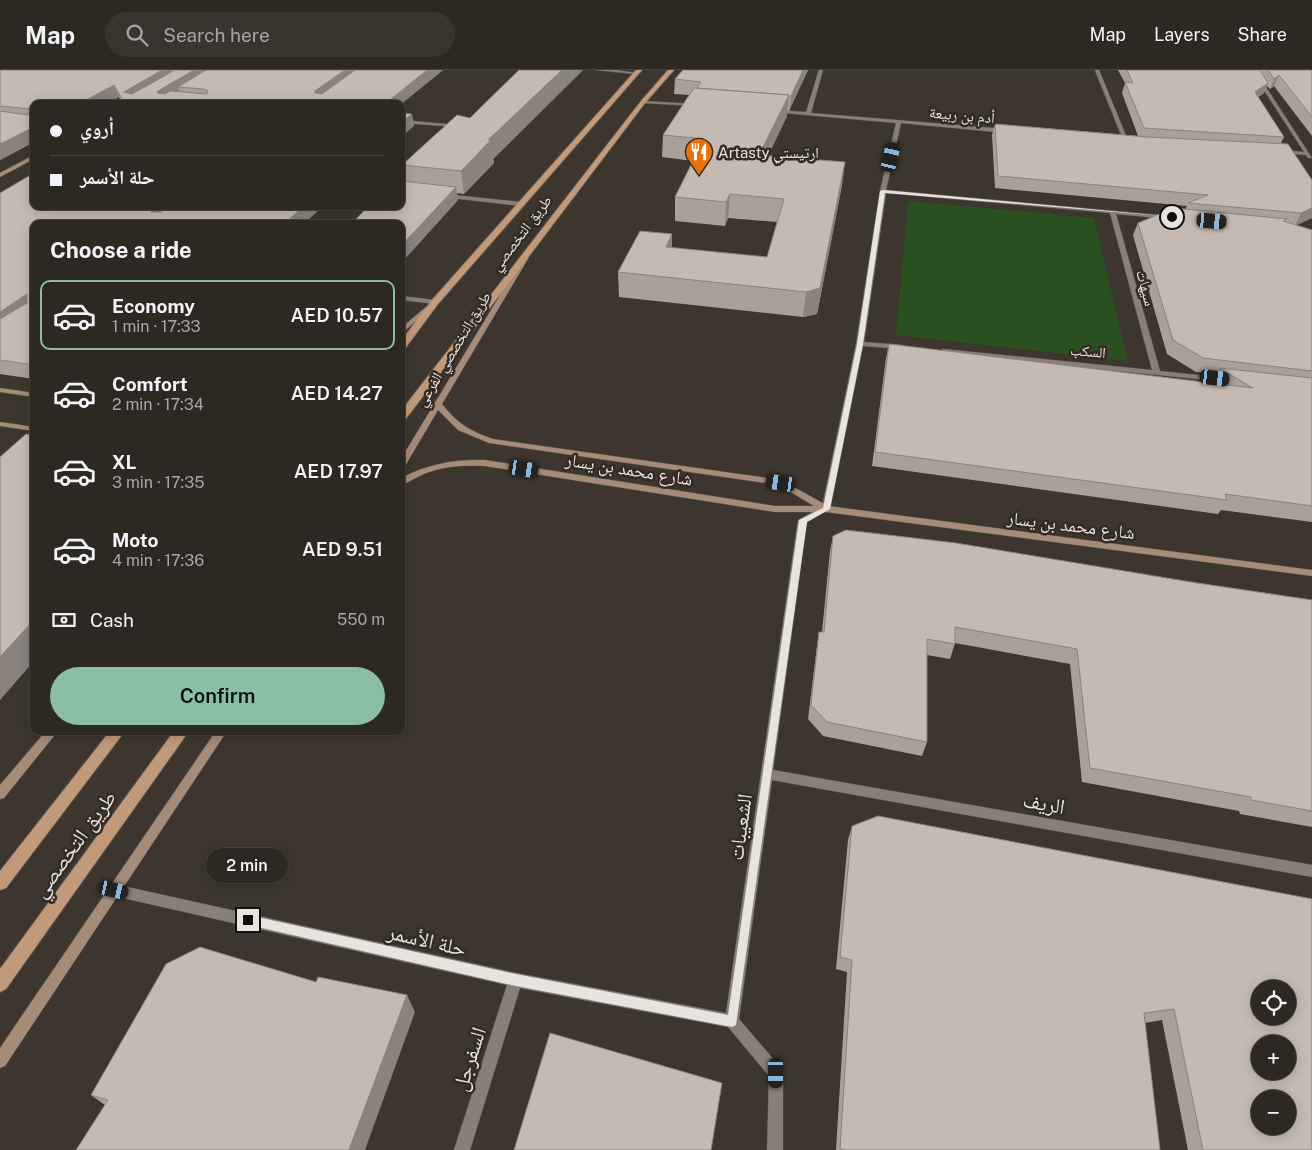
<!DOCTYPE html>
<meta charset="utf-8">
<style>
:root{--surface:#2e2822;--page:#3a342f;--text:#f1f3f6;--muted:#a7a6a5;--line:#494440;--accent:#8abfa5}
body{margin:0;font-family:"Public Sans","Noto Naskh Arabic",sans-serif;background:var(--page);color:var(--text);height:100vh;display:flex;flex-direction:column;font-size:19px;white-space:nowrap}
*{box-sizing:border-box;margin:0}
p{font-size:16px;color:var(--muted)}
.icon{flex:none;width:28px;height:28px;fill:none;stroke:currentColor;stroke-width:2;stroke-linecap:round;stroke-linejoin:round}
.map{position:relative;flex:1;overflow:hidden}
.details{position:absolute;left:30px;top:150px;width:375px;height:515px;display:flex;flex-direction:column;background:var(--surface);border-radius:10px;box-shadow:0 2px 12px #0003,0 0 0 1px var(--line)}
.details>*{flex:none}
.hud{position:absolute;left:30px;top:30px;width:375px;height:110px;border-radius:10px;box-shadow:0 2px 12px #0003,0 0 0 1px var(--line);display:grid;align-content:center;height:110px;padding:0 20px;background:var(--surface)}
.tools{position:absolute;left:1251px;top:910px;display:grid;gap:10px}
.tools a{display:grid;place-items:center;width:45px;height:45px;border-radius:50%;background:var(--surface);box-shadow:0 2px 12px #0003,0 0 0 1px var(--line);font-size:25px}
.end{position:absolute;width:22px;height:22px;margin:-11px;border:6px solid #e8e3de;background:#111;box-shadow:0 0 0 2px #111}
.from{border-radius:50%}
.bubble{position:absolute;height:35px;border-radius:18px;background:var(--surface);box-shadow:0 2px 12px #0003,0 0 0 1px var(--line);font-size:16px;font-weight:600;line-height:35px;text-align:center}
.car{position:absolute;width:15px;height:30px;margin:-15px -8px;border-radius:6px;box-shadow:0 0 4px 1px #0007;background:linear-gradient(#222 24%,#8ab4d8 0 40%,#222 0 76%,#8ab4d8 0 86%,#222 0)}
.hud b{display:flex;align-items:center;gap:18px;height:48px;font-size:19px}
.hud b+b{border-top:1px solid var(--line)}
.hud i{width:12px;height:12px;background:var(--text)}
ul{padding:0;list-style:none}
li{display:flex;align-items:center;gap:15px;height:70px;margin:0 10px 8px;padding:0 10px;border:2px solid transparent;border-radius:10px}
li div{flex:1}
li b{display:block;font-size:19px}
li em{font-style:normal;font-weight:600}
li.active{border-color:var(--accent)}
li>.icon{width:45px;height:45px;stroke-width:1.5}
h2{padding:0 20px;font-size:22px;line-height:60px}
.pay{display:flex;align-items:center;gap:12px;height:55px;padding:0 20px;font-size:19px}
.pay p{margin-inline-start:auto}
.button{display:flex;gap:10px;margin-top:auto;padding:10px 20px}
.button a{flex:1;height:58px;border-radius:30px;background:var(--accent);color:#111;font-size:20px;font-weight:600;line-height:58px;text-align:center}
header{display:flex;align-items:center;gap:30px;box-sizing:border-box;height:70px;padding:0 25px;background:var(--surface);border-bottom:1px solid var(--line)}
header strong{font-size:24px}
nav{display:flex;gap:28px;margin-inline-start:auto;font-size:18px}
.search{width:350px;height:45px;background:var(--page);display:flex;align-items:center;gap:12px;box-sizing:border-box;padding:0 18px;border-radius:28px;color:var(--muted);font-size:19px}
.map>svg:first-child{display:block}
.green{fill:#2b5022}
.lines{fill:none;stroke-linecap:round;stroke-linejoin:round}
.street-casing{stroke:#5b554e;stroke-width:1}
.secondary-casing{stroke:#5b554e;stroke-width:1}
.primary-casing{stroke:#5b554e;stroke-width:2}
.street{fill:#887f76;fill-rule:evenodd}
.secondary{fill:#a58c78;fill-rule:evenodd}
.primary{fill:#c29a7a;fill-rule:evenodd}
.wall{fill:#a9a099}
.shaded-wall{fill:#8a827d}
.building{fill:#c5bab2;stroke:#8a827d;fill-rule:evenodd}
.route{fill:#e8e3de}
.labels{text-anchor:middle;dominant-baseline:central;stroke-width:5;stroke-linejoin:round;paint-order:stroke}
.far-street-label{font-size:15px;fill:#e8e3de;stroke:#332c24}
.far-poi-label{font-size:15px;fill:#e8e3de;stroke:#332c24;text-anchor:start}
.street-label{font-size:18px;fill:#e8e3de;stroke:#332c24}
.near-street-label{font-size:21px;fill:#e8e3de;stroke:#332c24}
</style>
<header>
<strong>Map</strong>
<div class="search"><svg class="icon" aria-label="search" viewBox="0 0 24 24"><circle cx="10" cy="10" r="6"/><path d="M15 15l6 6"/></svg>Search here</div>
<nav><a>Map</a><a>Layers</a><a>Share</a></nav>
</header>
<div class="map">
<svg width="1312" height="1080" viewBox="0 0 1312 1080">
<rect width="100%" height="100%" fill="#3d362e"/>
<polygon class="green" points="908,131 1094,148 1128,291 896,265"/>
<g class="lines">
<defs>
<g id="street">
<polygon points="596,0 615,0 638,3 636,4"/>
<polygon points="819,0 823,0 811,43 1006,59 1009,61 1006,63 901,53 886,120 1170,146 1171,147 1168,149 1116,144 1160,301 1227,308 1231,310 1227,312 940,283 939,281 943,279 1152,300 1110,143 886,123 864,272 902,275 906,277 902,279 863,276 830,439 807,452 773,700 1312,795 1312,807 772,710 739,949 781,998 783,1003 783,1080 767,1080 769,1006 728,957 520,918 470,1080 454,1080 507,915 114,826 109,824 108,820 109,816 114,814 516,903 726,943 798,450 822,437 856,274 880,121 896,53 772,42 774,40 806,42"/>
<polygon points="1095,0 1099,0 1129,73 1124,72"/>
<polygon points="1251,0 1255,0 1312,88 1308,88 1306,85 1280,83 1280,81 1282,80 1304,82"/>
<polygon points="643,31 697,34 699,35 697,36 641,33"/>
<polygon points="401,50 458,55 460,56 458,57 401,53"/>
<polygon points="444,124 521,132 524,134 521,136 442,127 442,125"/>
<polygon points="401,226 435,230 438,232 435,234 401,230"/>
</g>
<g id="secondary">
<polygon points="34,85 34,89 0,107 0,103"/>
<path d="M526,185L529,187L442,334C458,354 470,361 493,369L781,410L828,436L1312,500V506L826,442H775L485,396C465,395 445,396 426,403C418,406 410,412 401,415V408C428,394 455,389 485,390L775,436H814L779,415L489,373L458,360L438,340L405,396L401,399V389L523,187Z"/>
<polygon points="431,233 436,234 401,264 401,258"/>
<polygon points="0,318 34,323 34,327 0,322"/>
<polygon points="0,352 34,357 34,361 0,356"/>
<polygon points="46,661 58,661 4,728 0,729 0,715"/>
<polygon points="216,661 227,661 5,996 0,998 0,978"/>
</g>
<g id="primary">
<polygon points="636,0 642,0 438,234 404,280 401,281 401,271 432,230"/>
<polygon points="668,0 674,0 645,33 405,350 401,351 401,341 641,31"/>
<polygon points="110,661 125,661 6,818 0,820 0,801"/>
<polygon points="174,661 189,661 6,919 0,922 0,899"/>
</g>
</defs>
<use href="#street" class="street-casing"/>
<use href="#secondary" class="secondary-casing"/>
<use href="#primary" class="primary-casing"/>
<use href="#street" class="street"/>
<use href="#secondary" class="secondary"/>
<use href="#primary" class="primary"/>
</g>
<g class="wall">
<polygon points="0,0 443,0 401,34 122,34 119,27 106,34 34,34 34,72 0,90"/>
<polygon points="519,0 583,0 493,89 494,93 464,124 457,123 458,130 401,193 401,154 405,111 402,95 470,48"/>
<polygon points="683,0 808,0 789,41 787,41 787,46 768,86 842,115 817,244 803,247 619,227 618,202 672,178 767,187 777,152 728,148 725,156 675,151 675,127 693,91 662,87 663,65 689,25 674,24 675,9"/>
<polygon points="1118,0 1312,0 1312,66 1274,16 1270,19 1267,16 1264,23 1258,27 1284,67 1281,73 1312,148 1296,155 1312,160 1312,452 1221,440 1218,444 872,396 886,288 889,274 1215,314 1212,312 1216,304 1196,302 1167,284 1133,165 1138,153 1185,140 1187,136 995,118 992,65 995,54 1138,66 1122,23 1125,13"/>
<polygon points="0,123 34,154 34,309 0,304"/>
<polygon points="833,466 1197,513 1312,530 1312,757 1240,744 1239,741 1082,712 1070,594 955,573 950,589 927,585 927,672 922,686 823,666 808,649 817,576 819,562 822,562 830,481"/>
<polygon points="852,756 1312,829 1312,1080 1188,1080 1162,950 1145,953 1160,1080 836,1080 847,902 836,899 848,770"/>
<polygon points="415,942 105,1035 91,1025"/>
</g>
<g class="shaded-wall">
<polygon points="162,0 171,0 174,7 128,34 124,22"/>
<polygon points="194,0 218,0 178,17 180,22 162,32 157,23 158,21"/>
<polygon points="345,0 363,0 318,32 315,23 315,21"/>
<polygon points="427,0 443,0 401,34 385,34"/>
<polygon points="562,0 583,0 493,89 494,93 464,124 461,101 488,70"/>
<polygon points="803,0 808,0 789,41 791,26"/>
<polygon points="1279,5 1274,16 1270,19 1274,9"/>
<polygon points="1268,13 1264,23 1250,33 1255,22"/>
<polygon points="114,15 119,27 106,34 79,34"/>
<polygon points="789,25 787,46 757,108 759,85"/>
<polygon points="412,44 414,56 401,67 401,53"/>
<polygon points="34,57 34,72 0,90 0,74"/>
<polygon points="845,92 842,115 817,244 803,247 806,222"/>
<polygon points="456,117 458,130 401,193 401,176"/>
<polygon points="730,124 728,148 725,156 726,132"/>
<polygon points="155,136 178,136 157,153 151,142 152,139"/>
<polygon points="304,136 323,136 304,154 284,154"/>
<polygon points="1312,138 1312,148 1295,156 1301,143"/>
<polygon points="672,164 672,189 666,177"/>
<polygon points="27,224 34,238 0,262 0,242"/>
<polygon points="34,550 34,591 0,630 0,587"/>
<polygon points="407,925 415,942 365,1080 349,1080"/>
</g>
<g class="building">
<polygon points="0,0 162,0 124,22 132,24 175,0 194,0 158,21 157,23 165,24 170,21 207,24 208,21 204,19 178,17 206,0 345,0 315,21 315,23 322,24 355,0 427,0 385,34 125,34 114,15 79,34 34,34 34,57 0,74 0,41 28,45 30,39 0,36"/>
<polygon points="519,0 562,0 488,70 491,70 461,101 402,95 457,45 470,48"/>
<polygon points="683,0 803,0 791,26 788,26 789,25 697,18 701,12 675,9"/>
<polygon points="1127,0 1260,0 1268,13 1255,22 1284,67 1144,58 1125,12 1133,13"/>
<polygon points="1268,0 1312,0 1312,47 1279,5 1274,9"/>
<polygon points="694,18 789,25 759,85 845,92 820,218 806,222 618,202 640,161 672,164 666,177 767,187 784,129 730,124 726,132 675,127 704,69 663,65"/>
<polygon points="401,43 412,44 401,53"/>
<polygon points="995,54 1147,67 1288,74 1312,110 1312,138 1301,143 1188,133 1208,125 998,106"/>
<polygon points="34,103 34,136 155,136 152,139 151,142 161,142 168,136 304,136 284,154 34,154 34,295 0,290 0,249 27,233 27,224 0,242 0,123"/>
<polygon points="401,111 456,117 401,176 401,154 351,154 369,136 401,136"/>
<polygon points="1174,138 1287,149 1283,151 1312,160 1312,301 1203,288 1173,270 1138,153"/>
<polygon points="889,274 1253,318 1219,298 1312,308 1312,436 1225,424 1227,430 875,382"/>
<polygon points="26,364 34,365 34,550 0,587 0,387"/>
<polygon points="846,460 956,473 1197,513 1312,530 1312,741 1251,730 1251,727 1090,698 1077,579 955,557 955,574 927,569 927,672 827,652 811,635 819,562 824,562 833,466"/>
<path d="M878,746L1312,829V1080H1203L1174,939L1144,943L1160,1080H845L840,1079L852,890L840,887L852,756ZM1260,919H1288V946H1260ZM1260,974H1288V1001H1260ZM1260,1029H1288V1056H1260Z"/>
<polygon points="200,877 316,912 318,907 407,925 349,1080 76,1080 108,1030 91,1025 166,894"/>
<polygon points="550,963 722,1013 711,1080 514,1080"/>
</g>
<polygon class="route" points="883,120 1175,147 885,123 863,274 830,439 807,452 736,955 732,957 516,916 244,854 244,847 248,845 516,904 728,945 799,450 823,438 857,274 880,121"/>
<defs>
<symbol id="restaurant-pin" viewBox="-11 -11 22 30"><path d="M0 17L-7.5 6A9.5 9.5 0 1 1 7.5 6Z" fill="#e8710a" stroke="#332c24"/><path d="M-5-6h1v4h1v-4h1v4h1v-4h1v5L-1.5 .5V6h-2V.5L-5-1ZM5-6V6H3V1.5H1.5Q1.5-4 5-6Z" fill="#fff"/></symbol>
</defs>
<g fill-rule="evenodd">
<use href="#restaurant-pin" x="683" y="66" width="32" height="43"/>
</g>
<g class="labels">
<g class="far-street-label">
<text transform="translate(962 45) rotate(5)">أدم بن ربيعة</text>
<text transform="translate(521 163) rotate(-53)">طريق التخصصي</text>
<text transform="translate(1146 218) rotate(75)">سيهات</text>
<text transform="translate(453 279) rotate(-59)">طريق التخصصي الفرعي</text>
<text transform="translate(1088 281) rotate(5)">السكب</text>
</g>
<g class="far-poi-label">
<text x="718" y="82">Artasty ارتيستي</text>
</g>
<g class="street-label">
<text transform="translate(629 399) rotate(9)">شارع محمد بن يسار</text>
<text transform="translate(1071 455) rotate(7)">شارع محمد بن يسار</text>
</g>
<g class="near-street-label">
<text transform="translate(1044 733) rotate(10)">الريف</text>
<text transform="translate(740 757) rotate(-82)">الشعيبات</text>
<text transform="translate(74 774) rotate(-54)">طريق التخصصي</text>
<text transform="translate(427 870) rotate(13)">حلة الأسمر</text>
<text transform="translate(469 989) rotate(-72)">السفرجل</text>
</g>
</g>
</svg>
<div class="tools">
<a><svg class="icon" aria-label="locate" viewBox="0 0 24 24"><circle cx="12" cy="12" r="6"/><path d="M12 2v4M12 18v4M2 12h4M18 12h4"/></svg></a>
<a>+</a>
<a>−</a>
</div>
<i class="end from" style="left:1172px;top:147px"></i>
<i class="end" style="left:248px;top:850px"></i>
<div class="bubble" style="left:206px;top:778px;width:82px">2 min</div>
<i class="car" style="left:891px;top:87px;rotate:13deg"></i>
<i class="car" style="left:1212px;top:151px;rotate:95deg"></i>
<i class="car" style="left:1215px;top:308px;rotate:97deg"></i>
<i class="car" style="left:524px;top:399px;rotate:99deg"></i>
<i class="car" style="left:781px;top:413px;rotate:278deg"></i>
<i class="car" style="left:114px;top:820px;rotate:103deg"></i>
<i class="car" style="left:776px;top:1003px;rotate:180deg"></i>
<div class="hud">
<b><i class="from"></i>أروي</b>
<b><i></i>حلة الأسمر</b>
</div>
<section class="details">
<h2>Choose a ride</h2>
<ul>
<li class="active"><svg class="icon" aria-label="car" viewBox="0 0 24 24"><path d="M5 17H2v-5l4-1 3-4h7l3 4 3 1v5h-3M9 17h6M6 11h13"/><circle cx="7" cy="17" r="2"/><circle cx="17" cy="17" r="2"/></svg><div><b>Economy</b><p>1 min · 17:33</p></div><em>AED 10.57</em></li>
<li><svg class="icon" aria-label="car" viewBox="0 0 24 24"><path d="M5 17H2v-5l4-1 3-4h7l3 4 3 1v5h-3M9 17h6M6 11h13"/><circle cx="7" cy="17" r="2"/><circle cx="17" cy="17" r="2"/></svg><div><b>Comfort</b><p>2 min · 17:34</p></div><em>AED 14.27</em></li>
<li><svg class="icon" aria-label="car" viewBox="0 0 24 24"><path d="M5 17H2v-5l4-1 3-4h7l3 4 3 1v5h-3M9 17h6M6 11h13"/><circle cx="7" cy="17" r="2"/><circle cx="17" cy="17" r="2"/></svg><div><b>XL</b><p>3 min · 17:35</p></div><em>AED 17.97</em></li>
<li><svg class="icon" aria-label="car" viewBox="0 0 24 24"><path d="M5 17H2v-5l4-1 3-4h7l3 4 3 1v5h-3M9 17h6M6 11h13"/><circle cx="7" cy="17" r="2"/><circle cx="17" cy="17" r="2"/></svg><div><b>Moto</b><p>4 min · 17:36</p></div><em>AED 9.51</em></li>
</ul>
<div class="pay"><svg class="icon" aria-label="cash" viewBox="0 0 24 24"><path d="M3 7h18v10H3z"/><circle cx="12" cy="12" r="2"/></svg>Cash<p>550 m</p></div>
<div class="button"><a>Confirm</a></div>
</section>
</div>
